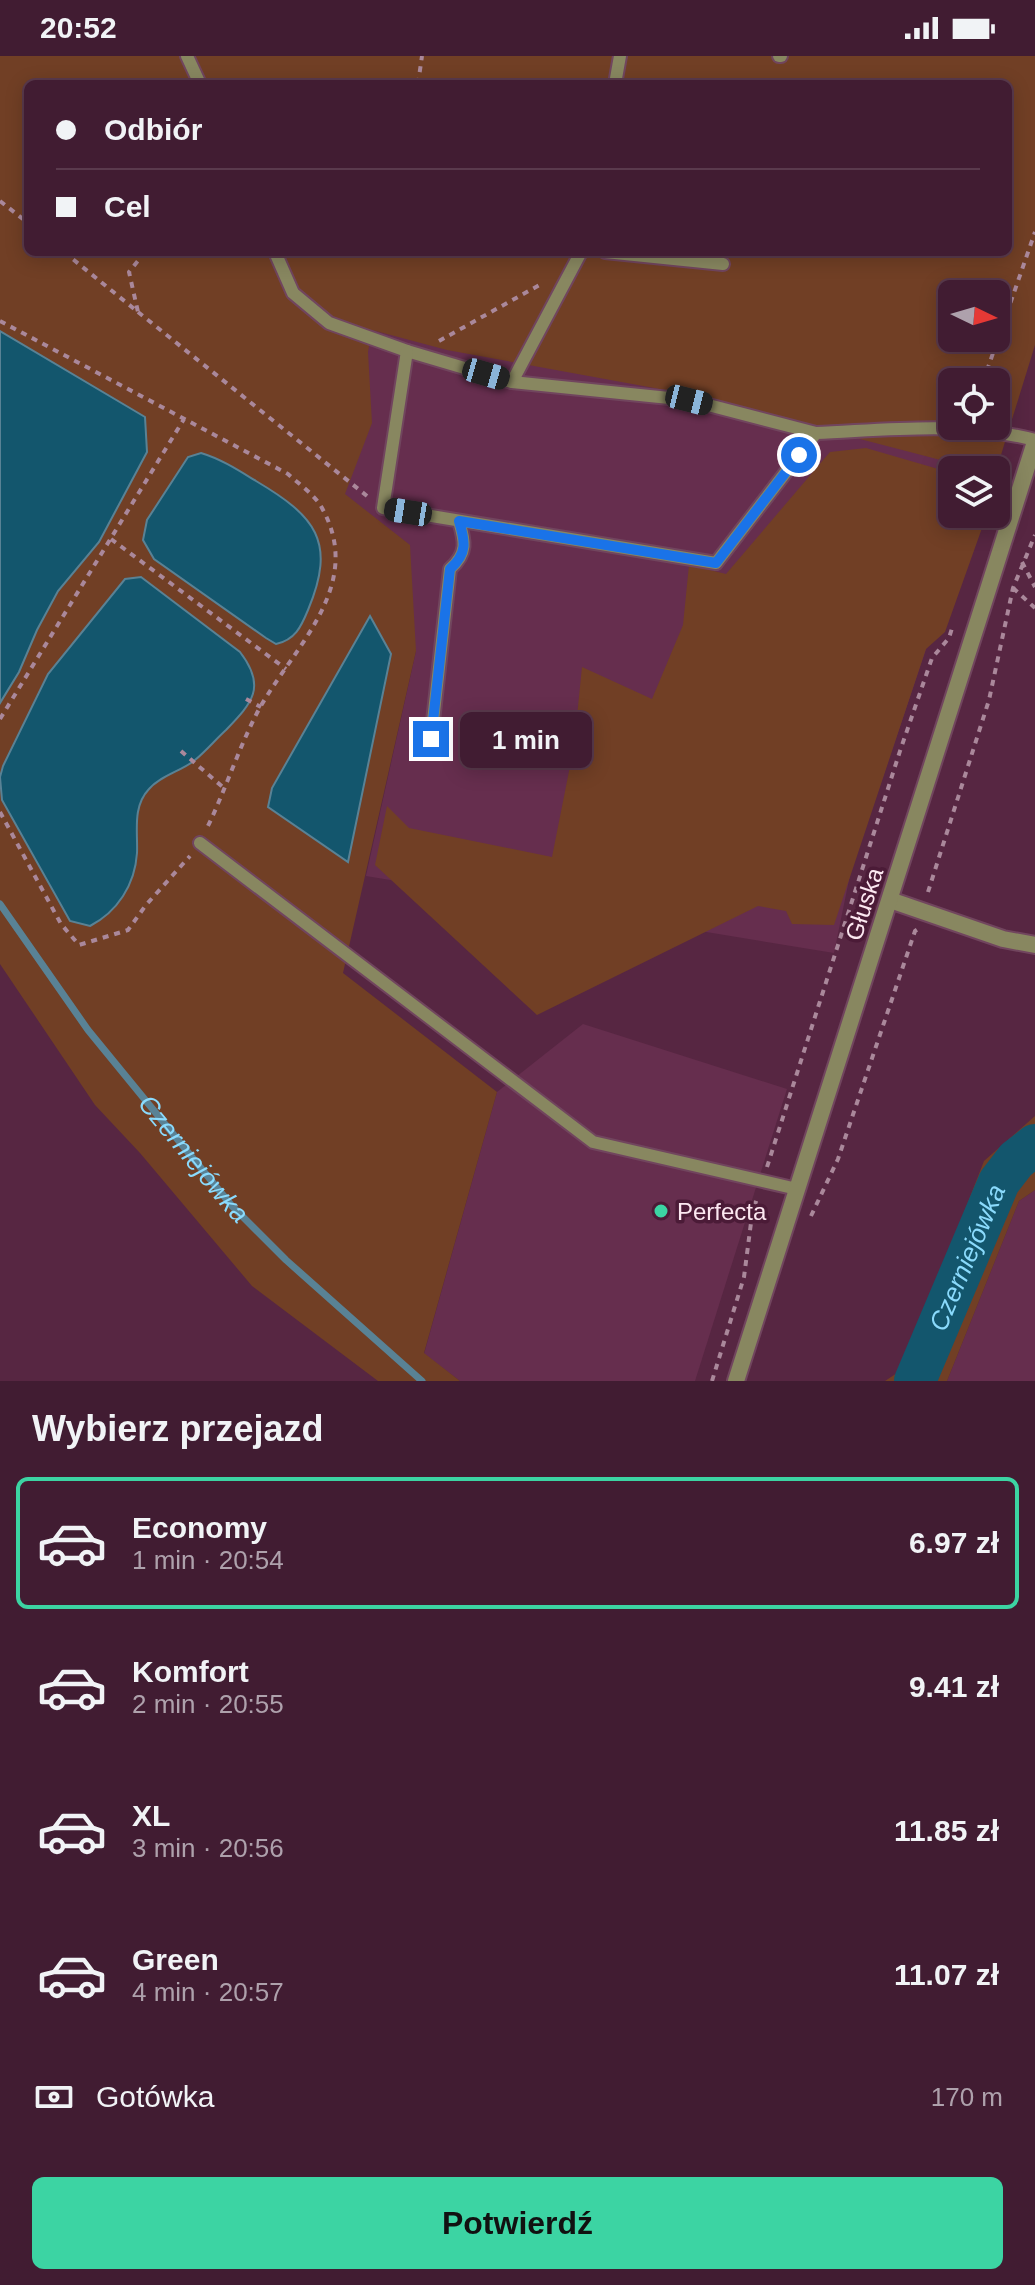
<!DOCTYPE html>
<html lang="pl">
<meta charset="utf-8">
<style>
:root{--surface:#411c32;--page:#48253a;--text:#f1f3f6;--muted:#aea1ac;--line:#5a3a4d;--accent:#3cd4a3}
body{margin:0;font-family:Arial,sans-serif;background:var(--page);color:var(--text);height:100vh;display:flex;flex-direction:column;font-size:30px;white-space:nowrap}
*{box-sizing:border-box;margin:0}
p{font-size:26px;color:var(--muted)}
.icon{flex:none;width:44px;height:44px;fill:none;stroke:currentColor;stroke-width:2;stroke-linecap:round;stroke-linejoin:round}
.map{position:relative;height:1325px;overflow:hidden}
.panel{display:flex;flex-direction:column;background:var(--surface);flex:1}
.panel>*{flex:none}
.banner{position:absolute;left:24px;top:24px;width:988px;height:176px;border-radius:12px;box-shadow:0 4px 20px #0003,0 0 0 2px var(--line);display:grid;align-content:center;height:176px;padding:0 32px;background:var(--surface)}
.needle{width:52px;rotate:95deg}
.controls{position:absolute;left:938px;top:224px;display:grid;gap:16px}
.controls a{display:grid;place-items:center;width:72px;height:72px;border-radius:12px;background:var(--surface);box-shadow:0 4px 20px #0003,0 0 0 2px var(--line);font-size:40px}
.end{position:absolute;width:36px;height:36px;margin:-18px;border:10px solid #1a73e8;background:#fff;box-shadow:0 0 0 4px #fff}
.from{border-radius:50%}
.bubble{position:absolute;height:56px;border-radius:12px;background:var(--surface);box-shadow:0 4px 20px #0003,0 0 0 2px var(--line);font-size:26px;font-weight:800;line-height:56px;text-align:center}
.car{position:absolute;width:24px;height:48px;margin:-24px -12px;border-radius:10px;box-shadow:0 0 6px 2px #0007;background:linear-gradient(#222 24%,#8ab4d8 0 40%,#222 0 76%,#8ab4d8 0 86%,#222 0)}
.banner b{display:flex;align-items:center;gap:28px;height:76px;font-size:30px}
.banner b+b{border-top:2px solid var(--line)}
.banner i{width:20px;height:20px;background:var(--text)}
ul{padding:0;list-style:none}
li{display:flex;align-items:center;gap:24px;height:132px;margin:0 16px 12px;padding:0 16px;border:4px solid transparent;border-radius:12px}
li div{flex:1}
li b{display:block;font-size:30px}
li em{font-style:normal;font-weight:800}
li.current{border-color:var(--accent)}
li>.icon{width:72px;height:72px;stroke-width:1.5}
h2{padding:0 32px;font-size:36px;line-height:96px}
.pay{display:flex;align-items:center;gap:20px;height:88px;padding:0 32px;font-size:30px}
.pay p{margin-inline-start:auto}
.primary-button{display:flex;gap:16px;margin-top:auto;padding:16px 32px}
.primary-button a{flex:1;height:92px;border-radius:12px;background:var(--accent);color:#111;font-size:32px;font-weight:800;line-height:92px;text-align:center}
.status{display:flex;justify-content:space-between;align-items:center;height:56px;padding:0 40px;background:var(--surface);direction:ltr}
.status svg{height:22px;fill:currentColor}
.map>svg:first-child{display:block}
.built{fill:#662e4e;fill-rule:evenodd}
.green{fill:#713f25;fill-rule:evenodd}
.water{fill:#13566d;stroke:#598295;stroke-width:2}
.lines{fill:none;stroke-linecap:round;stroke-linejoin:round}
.stream{stroke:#598295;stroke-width:7}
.river{stroke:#13566d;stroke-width:42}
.service-casing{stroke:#71455e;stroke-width:16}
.minor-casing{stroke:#71455e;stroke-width:20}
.tertiary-casing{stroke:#71455e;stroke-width:20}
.path{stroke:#aa889b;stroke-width:4;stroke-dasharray:6 6;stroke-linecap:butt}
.service{stroke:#888760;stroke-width:12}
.minor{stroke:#888760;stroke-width:16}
.tertiary{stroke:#888760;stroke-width:16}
.route{stroke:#1a73e8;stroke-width:10}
.poi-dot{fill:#3cd4a3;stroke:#4b1b37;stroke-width:3}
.labels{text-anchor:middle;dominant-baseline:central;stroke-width:7;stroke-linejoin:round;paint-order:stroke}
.street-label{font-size:24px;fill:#fce8f1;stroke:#4b1b37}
.poi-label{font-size:24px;fill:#fce8f1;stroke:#4b1b37;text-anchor:start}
.water-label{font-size:26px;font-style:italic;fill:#8adafc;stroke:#4b1b37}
</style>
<div class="status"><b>20:52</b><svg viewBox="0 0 49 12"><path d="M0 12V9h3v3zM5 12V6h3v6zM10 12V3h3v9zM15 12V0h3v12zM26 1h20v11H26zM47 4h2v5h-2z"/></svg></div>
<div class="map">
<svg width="1035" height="1325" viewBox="0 0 1035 1325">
<rect width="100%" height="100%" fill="#572642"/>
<g class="built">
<path d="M0,0H1035L996,414H952V458L926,593L850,819L834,897L366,820L416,595L0,232ZM28,28H1008V196H28ZM952,238H996V282H952ZM952,326H996V370H952Z"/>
<polygon points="583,968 787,1033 695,1325 460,1325 424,1298 497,1036"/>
<polygon points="1035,1134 1035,1325 947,1325 1019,1145"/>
</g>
<g class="green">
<path d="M0,0H1035V289L996,415L979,414L687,338L447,294L372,274L368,296L372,367L345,438L410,489L416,595L343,917L497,1036L424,1297L460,1325H378L252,1230L140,1097L95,1049L0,908ZM28,28H1008V196H28ZM952,238H996V282H952ZM952,326H996V370H952Z"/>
<polygon points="866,392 952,417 952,458 987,458 945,576 926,593 834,869 792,868 786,855 758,850 537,959 375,809 387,750 409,772 552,801 574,690 582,611 652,643 683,569 689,509 726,518 830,396"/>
<polygon points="1035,1060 1035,1134 1019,1145 947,1325 885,1325 903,1313 984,1105"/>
</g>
<g class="water">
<polygon points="0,275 145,361 147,396 99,486 58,535 37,574 19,616 0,647"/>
<path d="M201,397C221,403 238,414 256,425C315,460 337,485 308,554C301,571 295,584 276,588L266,582L154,503L143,484L147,464L188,401Z"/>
<path d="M141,521L240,596C267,631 252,647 226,674C216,683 206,695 195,704C182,715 161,719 149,733C132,751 138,776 137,797C135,829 117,856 90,870L70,865L2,744L0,721L3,710L48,618L125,523Z"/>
<polygon points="370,560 391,598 348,806 268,751 272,732"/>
</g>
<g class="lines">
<path class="stream" id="s1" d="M0,848L88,974L232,1150L286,1204L422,1325"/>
<path class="river" id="s2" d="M915,1325L999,1126L1016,1104L1035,1089"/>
<defs>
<g id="service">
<polyline points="187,0 200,28"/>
<polyline points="779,0 781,0"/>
<polyline points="615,28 620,0"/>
<polyline points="275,196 293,237 329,267 407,295 512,326 689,344 816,377"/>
<polyline points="605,196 723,208"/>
<path d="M407,295L383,452L716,507L816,377C889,374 963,365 1035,384"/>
<polyline points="512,326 581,196"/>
<path d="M431,683L450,513C468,497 465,485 459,465"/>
<polyline points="200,787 593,1086 797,1133"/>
</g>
<polyline id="minor" points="890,844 1003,883 1035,889"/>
<polyline id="tertiary" points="736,1325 1035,386"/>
</defs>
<use href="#service" class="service-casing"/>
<use href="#minor" class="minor-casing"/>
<use href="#tertiary" class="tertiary-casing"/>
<g class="path">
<polyline points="418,28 422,0"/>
<polyline points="0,145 28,167"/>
<polyline points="64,196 138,256 129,216 145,196"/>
<polyline points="138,256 367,440"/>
<path d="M0,265L288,418C299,428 315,439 322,452C368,535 285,597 253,665C236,700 224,737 207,772"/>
<polyline points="439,285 543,227"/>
<polyline points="983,326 1035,176"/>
<polyline points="111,483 286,613"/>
<polyline points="1022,506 1035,531"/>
<polyline points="1013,532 1035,552"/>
<polyline points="246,643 261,651"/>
<polyline points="0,663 184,363"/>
<polyline points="181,695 225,733"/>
<polyline points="0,756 61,868 79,889 128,874 146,849 190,800"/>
<polyline points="928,836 989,644 1013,532 1035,479"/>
<polyline points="767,1111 900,695 932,602 949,582 953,569"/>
<polyline points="811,1160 838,1103 915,875 918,873"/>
<polyline points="712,1325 744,1221 752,1159 757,1142"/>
</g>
<use href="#service" class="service"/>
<use href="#minor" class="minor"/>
<use href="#tertiary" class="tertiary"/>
</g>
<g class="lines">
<path class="route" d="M431,683L450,513C468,497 465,485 459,465L716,507L799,399"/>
</g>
<circle class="poi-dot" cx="661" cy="1155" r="8"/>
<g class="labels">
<g class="street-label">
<text transform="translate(864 848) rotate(-72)">Głuska</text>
</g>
<g class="poi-label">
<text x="677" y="1155">Perfecta</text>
</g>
<g class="water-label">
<text stroke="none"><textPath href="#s1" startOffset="320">Czerniejówka</textPath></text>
<text stroke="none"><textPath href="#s2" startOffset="134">Czerniejówka</textPath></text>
</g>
</g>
</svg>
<div class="controls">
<a><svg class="needle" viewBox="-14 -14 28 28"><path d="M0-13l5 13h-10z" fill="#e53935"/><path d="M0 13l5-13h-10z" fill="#aea1ac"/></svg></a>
<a><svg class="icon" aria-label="locate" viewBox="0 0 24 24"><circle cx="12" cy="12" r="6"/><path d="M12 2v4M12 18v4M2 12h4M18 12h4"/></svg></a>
<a><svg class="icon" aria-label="layers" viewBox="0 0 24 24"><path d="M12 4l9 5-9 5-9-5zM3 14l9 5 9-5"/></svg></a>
</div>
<i class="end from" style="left:799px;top:399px"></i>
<i class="end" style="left:431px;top:683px"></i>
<div class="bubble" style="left:460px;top:656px;width:132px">1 min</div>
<i class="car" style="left:486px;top:318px;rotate:106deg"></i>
<i class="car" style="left:689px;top:344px;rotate:104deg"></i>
<i class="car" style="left:408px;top:456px;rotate:279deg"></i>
<div class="banner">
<b><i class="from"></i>Odbiór</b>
<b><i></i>Cel</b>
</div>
</div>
<section class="panel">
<h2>Wybierz przejazd</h2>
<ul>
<li class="current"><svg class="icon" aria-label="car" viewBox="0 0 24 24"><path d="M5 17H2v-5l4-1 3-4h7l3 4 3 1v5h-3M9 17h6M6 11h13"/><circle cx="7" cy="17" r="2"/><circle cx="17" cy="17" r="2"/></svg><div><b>Economy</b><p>1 min · 20:54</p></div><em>6.97 zł</em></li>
<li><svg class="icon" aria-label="car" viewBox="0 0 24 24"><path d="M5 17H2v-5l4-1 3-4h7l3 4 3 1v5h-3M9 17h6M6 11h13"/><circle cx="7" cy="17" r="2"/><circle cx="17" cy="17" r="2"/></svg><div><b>Komfort</b><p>2 min · 20:55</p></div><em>9.41 zł</em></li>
<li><svg class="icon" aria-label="car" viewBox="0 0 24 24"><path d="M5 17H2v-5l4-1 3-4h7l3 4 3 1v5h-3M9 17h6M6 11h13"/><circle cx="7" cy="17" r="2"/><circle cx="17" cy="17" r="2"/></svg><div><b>XL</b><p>3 min · 20:56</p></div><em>11.85 zł</em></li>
<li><svg class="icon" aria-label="car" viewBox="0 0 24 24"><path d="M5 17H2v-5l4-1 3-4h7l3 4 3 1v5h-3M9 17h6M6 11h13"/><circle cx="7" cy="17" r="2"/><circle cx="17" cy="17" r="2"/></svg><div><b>Green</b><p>4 min · 20:57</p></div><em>11.07 zł</em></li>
</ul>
<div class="pay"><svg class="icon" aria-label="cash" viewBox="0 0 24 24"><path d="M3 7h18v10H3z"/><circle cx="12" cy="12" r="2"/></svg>Gotówka<p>170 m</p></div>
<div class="primary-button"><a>Potwierdź</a></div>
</section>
